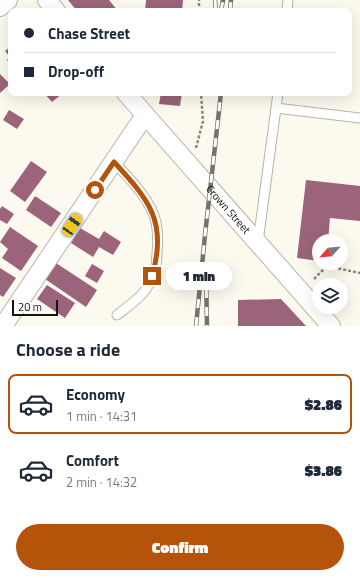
<!DOCTYPE html>
<meta charset="utf-8">
<style>
:root{--surface:#fff;--page:#f2f2f3;--text:#1f2937;--muted:#747a83;--line:#e0e1e3;--accent:#b45309}
body{margin:0;font-family:"Titillium Web",sans-serif;background:var(--page);color:var(--text);height:100vh;display:flex;flex-direction:column;font-size:15px;white-space:nowrap}
*{box-sizing:border-box;margin:0}
p{font-size:13px;color:var(--muted)}
.icon{flex:none;width:22px;height:22px;fill:none;stroke:currentColor;stroke-width:2;stroke-linecap:round;stroke-linejoin:round}
.map{position:relative;height:326px;overflow:hidden}
.side{display:flex;flex-direction:column;background:var(--surface);flex:1}
.side>*{flex:none}
.banner{position:absolute;left:8px;top:8px;width:344px;height:88px;border-radius:8px;box-shadow:0 4px 16px #0002;display:grid;align-content:center;height:88px;padding:0 16px;background:var(--surface)}
.needle{width:26px;rotate:243deg}
.tools{position:absolute;left:312px;top:234px;display:grid;gap:8px}
.tools a{display:grid;place-items:center;width:36px;height:36px;border-radius:50%;background:var(--surface);box-shadow:0 4px 16px #0002;font-size:20px}
.scale{position:absolute;left:12px;bottom:10px;width:46px;box-sizing:border-box;padding-left:4px;border:2px solid #161511;border-top:0;font-size:11px;line-height:14px;white-space:nowrap;color:#161511;-webkit-text-stroke:3px #fff;paint-order:stroke}
.end{position:absolute;width:18px;height:18px;margin:-9px;border:5px solid #b45309;background:#fff;box-shadow:0 0 0 2px #fff}
.from{border-radius:50%}
.bubble{position:absolute;height:28px;border-radius:14px;background:var(--surface);box-shadow:0 4px 16px #0002;font-size:13px;font-weight:800;line-height:28px;text-align:center}
.car{position:absolute;width:12px;height:24px;margin:-12px -6px;border-radius:5px;box-shadow:0 0 3px 1px #0007;background:linear-gradient(#f5c518 24%,#345 0 40%,#f5c518 0 76%,#345 0 86%,#f5c518 0)}
.banner b{display:flex;align-items:center;gap:14px;height:38px;font-size:15px}
.banner b+b{border-top:1px solid var(--line)}
.banner i{width:10px;height:10px;background:var(--text)}
ul{padding:0;list-style:none}
li{display:flex;align-items:center;gap:12px;height:60px;margin:0 8px 6px;padding:0 8px;border:2px solid transparent;border-radius:8px}
li div{flex:1}
li b{display:block;font-size:15px}
li em{font-style:normal;font-weight:800}
li.selected{border-color:var(--accent)}
li>.icon{width:36px;height:36px;stroke-width:1.5}
h2{padding:0 16px;font-size:18px;line-height:48px}
.cta{display:flex;gap:8px;margin-top:auto;padding:8px 16px}
.cta a{flex:1;height:46px;border-radius:24px;background:var(--accent);color:#fff;font-size:16px;font-weight:800;line-height:46px;text-align:center}
.map>svg:first-child{display:block}
.building{fill:#9b647a}
.lines{fill:none;stroke-linecap:round;stroke-linejoin:round}
.service-casing{stroke:#b8b5ab;stroke-width:11}
.minor-casing{stroke:#b8b5ab;stroke-width:20}
.path{stroke:#8a8880;stroke-width:2.5;stroke-dasharray:3 2;stroke-linecap:butt}
.service{stroke:#fff;stroke-width:9}
.minor{stroke:#fff;stroke-width:18}
.rail-casing{stroke:#75736c;stroke-width:4.5}
.rail{stroke:#fff;stroke-width:3;stroke-dasharray:9;stroke-linecap:butt}
.route{stroke:#b45309;stroke-width:5}
.labels{text-anchor:middle;dominant-baseline:central;stroke-width:3;stroke-linejoin:round;paint-order:stroke}
.street-label{font-size:11px;fill:#161511;stroke:#fff}
</style>
<div class="map">
<svg width="360" height="326" viewBox="0 0 360 326">
<rect width="100%" height="100%" fill="#fcf9ee"/>
<g class="building">
<polygon points="68,0 109,0 118,11 77,11"/>
<polygon points="146,0 183,0 182,11 145,11"/>
<polygon points="11,46 11,65 7,60 10,57 5,51"/>
<polygon points="0,74 10,84 0,93"/>
<polygon points="44,93 63,93 52,102"/>
<polygon points="161,93 182,93 180,106 159,104"/>
<polygon points="9,110 24,119 17,129 3,120"/>
<polygon points="31,161 47,172 25,202 10,191"/>
<polygon points="306,180 360,186 360,221 330,218 328,241 319,241 319,261 297,258"/>
<polygon points="35,196 61,213 51,227 26,210"/>
<polygon points="2,206 14,214 7,224 0,220 0,209"/>
<polygon points="10,227 38,246 21,271 2,258 8,249 0,242"/>
<polygon points="80,228 99,239 104,231 121,242 113,255 99,247 93,257 71,243"/>
<polygon points="56,263 97,290 86,307 45,279"/>
<polygon points="92,264 104,271 97,283 85,276"/>
<polygon points="0,268 16,278 3,297 0,295"/>
<polygon points="47,285 75,303 65,318 37,299"/>
<polygon points="281,299 306,326 238,326 238,300"/>
</g>
<g class="lines">
<defs>
<g id="service">
<polyline points="287,11 288,0"/>
<polyline points="276,108 278,93"/>
<path d="M114,162C129,178 151,200 156,222C158,232 158,243 157,253C157,267 152,282 143,293C136,301 126,308 117,315"/>
<polyline points="258,242 276,108 360,118"/>
</g>
<g id="minor">
<polyline points="47,0 56,11"/>
<polyline points="0,7 8,0"/>
<path id="s1" d="M126,93L331,326"/>
<polyline points="3,326 145,115"/>
</g>
</defs>
<use href="#service" class="service-casing"/>
<use href="#minor" class="minor-casing"/>
<g class="path">
<polyline points="199,11 199,0"/>
<polyline points="196,148 203,121 201,93"/>
<polyline points="314,279 327,266 360,273"/>
</g>
<use href="#service" class="service"/>
<use href="#minor" class="minor"/>
<defs>
<g id="rail">
<polyline points="215,0 216,11"/>
<polyline points="221,11 223,0"/>
<polyline points="230,11 231,0"/>
<polyline points="206,271 207,326"/>
<polyline points="196,326 205,235 221,93"/>
</g>
</defs>
<use href="#rail" class="rail-casing"/>
<use href="#rail" class="rail"/>
</g>
<g class="lines">
<path class="route" d="M95,190L114,162C149,200 168,222 152,276"/>
</g>
<g class="labels">
<g class="street-label">
<text stroke="none"><textPath href="#s1" startOffset="155">Crown Street</textPath></text>
</g>
</g>
</svg>
<div class="tools">
<a><svg class="needle" viewBox="-14 -14 28 28"><path d="M0-13l5 13h-10z" fill="#e53935"/><path d="M0 13l5-13h-10z" fill="#747a83"/></svg></a>
<a><svg class="icon" aria-label="layers" viewBox="0 0 24 24"><path d="M12 4l9 5-9 5-9-5zM3 14l9 5 9-5"/></svg></a>
</div>
<div class="scale">20 m</div>
<i class="end from" style="left:95px;top:190px"></i>
<i class="end" style="left:152px;top:276px"></i>
<div class="bubble" style="left:166px;top:262px;width:66px">1 min</div>
<i class="car" style="left:72px;top:225px;rotate:34deg"></i>
<div class="banner">
<b><i class="from"></i>Chase Street</b>
<b><i></i>Drop-off</b>
</div>
</div>
<section class="side">
<h2>Choose a ride</h2>
<ul>
<li class="selected"><svg class="icon" aria-label="car" viewBox="0 0 24 24"><path d="M5 17H2v-5l4-1 3-4h7l3 4 3 1v5h-3M9 17h6M6 11h13"/><circle cx="7" cy="17" r="2"/><circle cx="17" cy="17" r="2"/></svg><div><b>Economy</b><p>1 min · 14:31</p></div><em>$2.86</em></li>
<li><svg class="icon" aria-label="car" viewBox="0 0 24 24"><path d="M5 17H2v-5l4-1 3-4h7l3 4 3 1v5h-3M9 17h6M6 11h13"/><circle cx="7" cy="17" r="2"/><circle cx="17" cy="17" r="2"/></svg><div><b>Comfort</b><p>2 min · 14:32</p></div><em>$3.86</em></li>
</ul>
<div class="cta"><a>Confirm</a></div>
</section>
